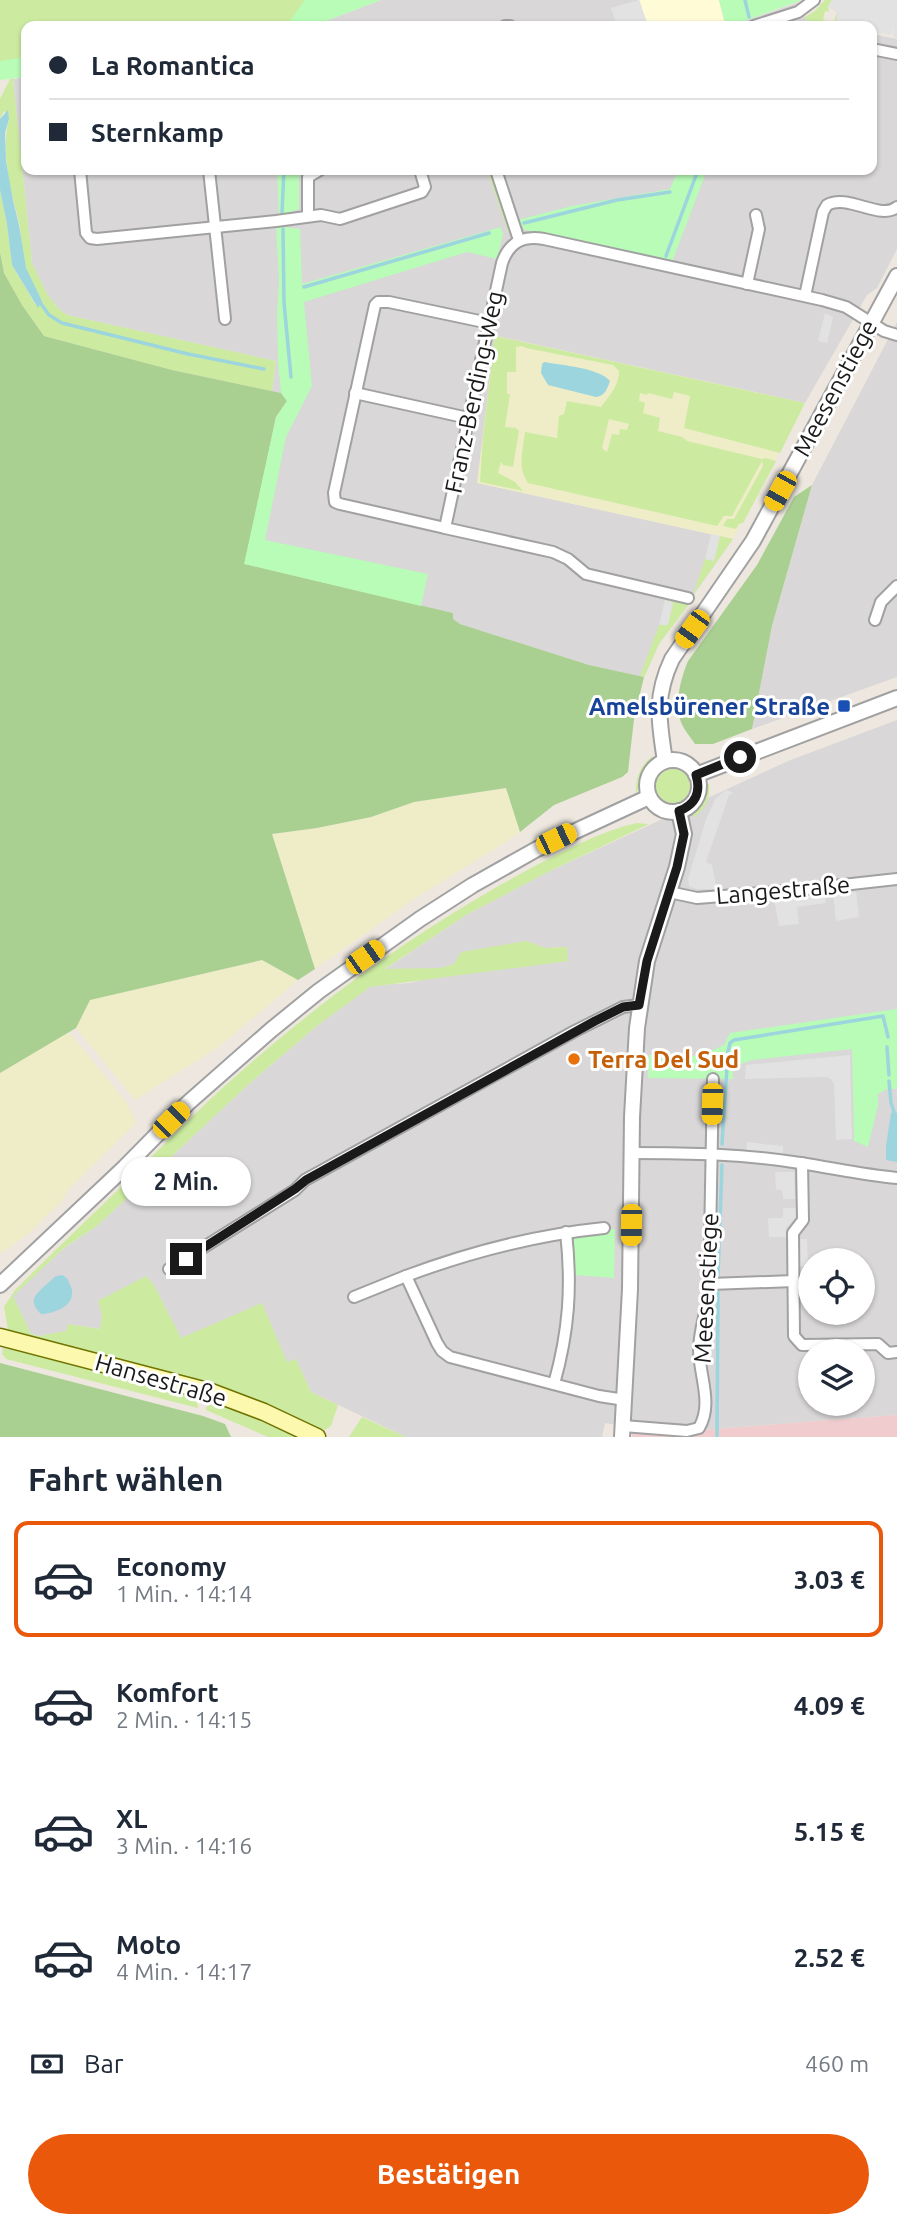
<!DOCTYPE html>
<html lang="de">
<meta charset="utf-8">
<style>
:root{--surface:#fff;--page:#f6f6f7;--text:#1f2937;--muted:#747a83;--line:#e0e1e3;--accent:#ea580c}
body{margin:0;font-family:Ubuntu,sans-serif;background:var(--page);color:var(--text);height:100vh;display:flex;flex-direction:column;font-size:26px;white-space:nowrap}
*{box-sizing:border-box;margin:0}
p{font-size:23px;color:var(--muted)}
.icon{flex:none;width:38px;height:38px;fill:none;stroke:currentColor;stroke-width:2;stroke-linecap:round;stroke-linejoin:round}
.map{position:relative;height:1437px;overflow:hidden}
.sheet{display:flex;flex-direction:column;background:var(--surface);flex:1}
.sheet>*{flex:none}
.hud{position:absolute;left:21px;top:21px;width:856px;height:154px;border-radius:14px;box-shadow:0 2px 5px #0004;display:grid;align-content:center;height:154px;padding:0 28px;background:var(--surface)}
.buttons{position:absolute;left:798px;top:1248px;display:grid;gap:14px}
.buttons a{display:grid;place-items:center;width:77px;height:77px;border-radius:50%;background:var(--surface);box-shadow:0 2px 5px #0004;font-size:35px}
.end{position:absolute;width:32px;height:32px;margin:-16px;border:9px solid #1a1a1a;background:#fff;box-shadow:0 0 0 4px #fff}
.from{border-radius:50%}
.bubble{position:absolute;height:49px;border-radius:24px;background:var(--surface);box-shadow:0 2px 5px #0004;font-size:23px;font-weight:700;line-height:49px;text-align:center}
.car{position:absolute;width:21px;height:42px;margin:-21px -10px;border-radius:9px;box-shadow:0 0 5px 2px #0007;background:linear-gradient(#f5c518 24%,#345 0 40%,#f5c518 0 76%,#345 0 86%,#f5c518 0)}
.hud b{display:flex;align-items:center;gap:24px;height:66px;font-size:26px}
.hud b+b{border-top:2px solid var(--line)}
.hud i{width:18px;height:18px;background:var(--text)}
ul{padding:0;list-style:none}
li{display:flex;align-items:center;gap:21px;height:116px;margin:0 14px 10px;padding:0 14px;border:4px solid transparent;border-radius:14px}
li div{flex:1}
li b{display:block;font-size:26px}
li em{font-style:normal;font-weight:700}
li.on{border-color:var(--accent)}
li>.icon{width:63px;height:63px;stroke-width:1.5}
h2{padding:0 28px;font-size:32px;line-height:84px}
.pay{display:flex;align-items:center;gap:18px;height:77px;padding:0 28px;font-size:26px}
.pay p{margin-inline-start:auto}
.primary-button{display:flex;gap:14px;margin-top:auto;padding:14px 28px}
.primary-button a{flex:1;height:80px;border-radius:42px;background:var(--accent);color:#fff;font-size:28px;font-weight:700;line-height:80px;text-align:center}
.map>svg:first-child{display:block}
.residential{fill:#d9d7d7;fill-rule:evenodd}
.commercial{fill:#f0ccce}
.education{fill:#fffbd6}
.farmland{fill:#eeedc8}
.grass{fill:#cceba1;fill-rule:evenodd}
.forest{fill:#a9cf91}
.park{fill:#b8fcb7}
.parking{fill:#e2e2e2}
.water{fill:#9cd5de}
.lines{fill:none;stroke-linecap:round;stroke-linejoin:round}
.stream{stroke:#9cd5de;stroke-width:3.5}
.minor-casing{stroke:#a1a1a1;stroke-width:14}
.tertiary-casing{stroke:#a1a1a1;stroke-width:18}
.secondary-casing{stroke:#717300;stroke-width:19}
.minor{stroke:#fff;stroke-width:10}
.tertiary{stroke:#fff;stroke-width:14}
.secondary{stroke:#fcf9ae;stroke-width:16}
.route{stroke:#1a1a1a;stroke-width:9}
.transit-dot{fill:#1a4fb4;stroke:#fff;stroke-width:2.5}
.food-dot{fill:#e8710a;stroke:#fff;stroke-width:2.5}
.labels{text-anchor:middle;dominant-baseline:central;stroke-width:6;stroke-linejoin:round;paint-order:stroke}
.street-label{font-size:24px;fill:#1a1a1a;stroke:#fff}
.transit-label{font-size:24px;font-weight:bold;fill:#164399;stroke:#fff;text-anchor:end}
.food-label{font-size:24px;font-weight:bold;fill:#c56008;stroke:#fff;text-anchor:start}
</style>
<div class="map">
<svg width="897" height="1437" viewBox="0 0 897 1437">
<rect width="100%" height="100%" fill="#ede7df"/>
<g class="residential">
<polygon points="381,0 719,0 726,23 739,23 799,2 807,21 833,26 319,26 331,19"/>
<polygon points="872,34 897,39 897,249 877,288 867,295 805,403 496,336 478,483 733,539 659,644 644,677 589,665 460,624 453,619 453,613 244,564 281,393 272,391 276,361 67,315 59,309 47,294 32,263 13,79 26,77 26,170 872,170"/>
<polygon points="897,322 897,677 752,729 772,627 812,485"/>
<path d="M897,720V1415L687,1431L623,1426L605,1423L602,1437H406L311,1392L296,1359L287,1362L181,1339L154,1285L102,1315L101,1329L69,1324L67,1331L39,1336L31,1334L12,1296L64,1248L97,1226L250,1083L318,1025L370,986L409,983L567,947L545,948L526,941L441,968L384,970L466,915L548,872L788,761ZM810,1260H863V1312H810ZM810,1351H863V1404H810Z"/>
</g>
<polygon class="commercial" points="897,1415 897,1437 632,1437 633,1427 687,1431"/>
<polygon class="education" points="639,0 719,0 725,23 717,26 648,26"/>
<g class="farmland">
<polygon points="495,336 805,403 733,539 477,483"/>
<polygon points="506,788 520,832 506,842 414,899 315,969 272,834 317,828 371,817 414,802"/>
<polygon points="262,960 298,980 220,1046 135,1100 76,1028 89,1000"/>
<polygon points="67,1033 71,1034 127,1103 136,1123 70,1188 61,1202 29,1233 0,1254 0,1073"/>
</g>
<g class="grass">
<polygon points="0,0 357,0 305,26 26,26 26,69 0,72"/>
<polygon points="825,0 832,0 828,7 829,12 825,11 823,20 834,23 836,14 838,15 836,23 850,26 832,26 807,21 805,17 815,11"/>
<path d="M10,79H13L32,263L47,294L59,309L67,315L276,361L272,391L172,370L44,336L22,305L4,273L0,252V190L7,224L12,265L35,304L42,301C36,290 29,278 25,266C21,252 22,237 19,222C11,189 0,153 9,119L4,111L0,119V99Z"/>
<polygon points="487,170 490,170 511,231 508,232"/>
<path d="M495,336L805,403L780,453L684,428L690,396L674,392L672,399L648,393L647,395L640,393L639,401L645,403L643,413L660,418L658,431L682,437L687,441L762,459L766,458L776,461L743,523L739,524L736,529L723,526L727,519H734L763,466L762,461L732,516H724L717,526L528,483C517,468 523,450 525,432L557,438L559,416L564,414L567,401L601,407C609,396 619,386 619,371L613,365L526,348L522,346L516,347V372H507V394H510L505,427L516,428L519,431L513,467L503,465L501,462L498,473L515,482L523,491L480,482L483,437ZM609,419L629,424L627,430L620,429L619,435L612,434L607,452L602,448Z"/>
<polygon points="720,536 733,539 693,595 705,559 714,560"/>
<polygon points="665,599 689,604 659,644 644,677 640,676 659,625 668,624 673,603 665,600"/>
<path d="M653,756L650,767L636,793C635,778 641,764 653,756Z"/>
<circle cx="673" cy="786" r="17"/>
<path d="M709,783C711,798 705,810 693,818C693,806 701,791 709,783Z"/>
<path d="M637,823L649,824L548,872L466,915L385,969L441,968L454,964L461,952L526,941L545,948L567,947L568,961L370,987L318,1025L250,1083L97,1226L64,1248L13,1296L31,1334L39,1336L66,1331L68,1324L100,1329L102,1315L98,1301L146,1276L154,1285L181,1338L262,1303L287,1362L296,1359L311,1392L338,1405L331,1426L320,1433L182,1377L24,1336L8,1330L4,1307L15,1290C50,1255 86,1221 121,1187C159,1150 196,1111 236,1076C318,1003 407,938 502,884C539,864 597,831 637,823Z"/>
<polygon points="3,1348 28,1351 196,1396 198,1408 6,1359 2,1354"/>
<polygon points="216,1402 300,1437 268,1437 206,1410 206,1407"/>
<polygon points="362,1417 406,1437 349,1437"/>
</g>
<g class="forest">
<polygon points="0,252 4,273 22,305 44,336 172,370 281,393 287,401 276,417 245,564 453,613 453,619 460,624 589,665 644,677 634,719 628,772 622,777 554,805 520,832 506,788 414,802 371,817 317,828 272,834 315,969 298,980 262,960 90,1000 76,1028 0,1073"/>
<path d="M812,485L772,626L752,729L713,744H695C690,736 682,728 680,719C675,700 681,678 688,661L757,565L794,497Z"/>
<polygon points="0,1363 203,1416 225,1424 231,1437 0,1437"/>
</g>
<g class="park">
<polygon points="305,0 381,0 331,19 319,26 275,26 287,25"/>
<polygon points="719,0 802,0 739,23 725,23"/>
<polygon points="26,57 26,77 0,80 0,61"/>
<polygon points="277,170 299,170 299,209 279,216"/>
<polygon points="678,170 707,170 672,262 525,230 518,220 572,206 670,189"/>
<polygon points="276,226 300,229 302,284 501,227 503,234 497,259 467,252 304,302 312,386 286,437 265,540 428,574 421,606 244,564 276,417 287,401 281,393 278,362 277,311 279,282"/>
<polygon points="897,1009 897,1089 887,1089 878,1094 878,1105 868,1147 854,1141 852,1049 752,1060 732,1067 733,1079 648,1078 649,1055 700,1056 724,1045 730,1033"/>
<polygon points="615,1229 614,1278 575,1275 573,1245 575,1237 581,1233"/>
</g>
<g class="parking">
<polygon points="639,0 648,26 617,26 611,8"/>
<polygon points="832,0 897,0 897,38 893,37 894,27 891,35 872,31 872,26 850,26 836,23 837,15 835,11 828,7"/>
<polygon points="825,313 833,317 827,343 818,341"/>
<polygon points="711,534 720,536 714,561 705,559"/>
<polygon points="665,600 673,602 668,625 659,625"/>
<polygon points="726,790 734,793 729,795 706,862 712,865 717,889 697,889 689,886 688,879 706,819 716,798"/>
<polygon points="856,892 859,917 836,921 833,894"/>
<polygon points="824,894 826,903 797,907 799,924 779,926 774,899"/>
<polygon points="850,1055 852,1139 836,1140 834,1084 831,1079 826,1077 745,1079 746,1065"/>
<polygon points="747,1142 783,1146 783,1155 746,1151"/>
<polygon points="775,1172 794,1172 795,1199 783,1199 782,1190 776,1190"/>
<polygon points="783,1208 797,1208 796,1217 786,1228 786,1237 769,1237 768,1218 783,1218"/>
<polygon points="799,1239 807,1239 808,1266 800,1266"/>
</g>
<g class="water">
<polygon points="8,110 9,119 5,133 6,161 13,200 19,225 26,268 42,301 38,308 12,265 7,224 0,190 0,119"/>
<path d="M544,362C560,365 600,368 610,381C607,389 605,396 596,397L548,385L541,373L542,364Z"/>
<polygon points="894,1112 897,1113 897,1162 886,1160 886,1146 891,1113"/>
<path d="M62,1275L67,1278C69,1283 73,1289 72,1294C72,1307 52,1314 41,1314C27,1300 36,1294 47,1284C53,1279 53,1276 62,1275Z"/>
</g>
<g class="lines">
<g class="stream">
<polyline points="745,0 749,17"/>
<polyline points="282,212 284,170"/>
<polyline points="524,223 617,200 670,192"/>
<polyline points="283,229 284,303 291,377"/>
<polyline points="666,256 698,170"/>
<polyline points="304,287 489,233"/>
<polyline points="39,301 49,315 62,323 188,354 264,369"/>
<polyline points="887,1047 889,1075"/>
<polyline points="727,1056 730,1043 734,1040 883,1016 888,1037"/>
<polyline points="889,1081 891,1103 894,1112"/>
<polyline points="722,1144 727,1068"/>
<polyline points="718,1275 722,1165"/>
<polyline points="717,1437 718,1292"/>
</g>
<defs>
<g id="minor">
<polyline points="505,26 510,26"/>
<polyline points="754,26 798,12 814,0"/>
<polyline points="872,49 897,54"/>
<polyline points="80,170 86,233 90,238 97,239 276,221 321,215 340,219 422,192 425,187 420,170"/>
<polyline points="209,170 225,319"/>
<polyline points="496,170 519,240"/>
<polyline points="308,216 308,177 320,170"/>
<polyline points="747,284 759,229 756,215"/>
<path d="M805,296L823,212L827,205C848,193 880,221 897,207"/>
<polyline points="355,393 468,418"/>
<polyline points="445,528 340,504 335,502 334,493 375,305 378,302 389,302 489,323"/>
<path d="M688,598L586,574L568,559L553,552L445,528L502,263C509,243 522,235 544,239L822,300L846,307L884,331L897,335"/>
<polyline points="875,620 881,602 897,586"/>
<polyline points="669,892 697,898 788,891 897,879"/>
<path d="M632,1153C689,1153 745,1154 800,1163C833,1168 864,1175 897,1178"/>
<polyline points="802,1163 803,1220 793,1233 794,1336 802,1345 878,1344 888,1353 897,1352"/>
<polyline points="169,1269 295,1190 305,1180 575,1031 623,1007 639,1005"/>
<path d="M406,1276C470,1252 535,1235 604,1228"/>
<polyline points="710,1284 794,1281"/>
<polyline points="354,1297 406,1276 437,1343 442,1351 450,1357 599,1396 625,1400"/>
<path d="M554,1384C569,1331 572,1286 566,1232"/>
<path d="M623,1426L687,1431L699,1428C713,1404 700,1378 699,1351C699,1332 705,1314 709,1296L713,1079"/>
</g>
<g id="tertiary">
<circle cx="673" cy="786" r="26"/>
<path d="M665,761C659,722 654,697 672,659L753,541L897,276"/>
<polyline points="696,775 897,698"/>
<polyline points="0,1285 125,1167 188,1103 271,1030 319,991 420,919 473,885 537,849 649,797"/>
<polyline points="622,1437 630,1289 632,1117 637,1028 647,961 677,867 684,834 679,811"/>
</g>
<polyline id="secondary" points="0,1337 211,1392 264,1412 317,1437"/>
</defs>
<use href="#minor" class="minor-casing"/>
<use href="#tertiary" class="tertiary-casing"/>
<use href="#secondary" class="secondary-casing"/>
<use href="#minor" class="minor"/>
<use href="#tertiary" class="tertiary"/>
<use href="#secondary" class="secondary"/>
</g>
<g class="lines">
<path class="route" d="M186,1259L295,1189L306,1180L595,1021L623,1007L639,1005L647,961L677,867L684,834L679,811C696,804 701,792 696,775L740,757"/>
</g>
<rect class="transit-dot" x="837" y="699" width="14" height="14" rx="3.5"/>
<circle class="food-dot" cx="574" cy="1059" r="7"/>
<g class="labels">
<g class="street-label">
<text transform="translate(835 388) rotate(-62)">Meesenstiege</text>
<text transform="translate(474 392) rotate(-78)">Franz-Berding-Weg</text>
<text transform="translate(783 890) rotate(-5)">Langestraße</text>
<text transform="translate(706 1288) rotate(-87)">Meesenstiege</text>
<text transform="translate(161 1380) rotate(16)">Hansestraße</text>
</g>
<g class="transit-label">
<text x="830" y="706">Amelsbürener Straße</text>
</g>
<g class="food-label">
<text x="588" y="1059">Terra Del Sud</text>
</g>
</g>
</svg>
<div class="buttons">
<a><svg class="icon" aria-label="locate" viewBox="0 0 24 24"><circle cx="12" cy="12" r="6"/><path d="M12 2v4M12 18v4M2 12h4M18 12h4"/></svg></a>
<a><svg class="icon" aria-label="layers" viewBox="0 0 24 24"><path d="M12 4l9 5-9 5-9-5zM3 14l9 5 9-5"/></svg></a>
</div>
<i class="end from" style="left:740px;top:757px"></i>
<i class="end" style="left:186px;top:1259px"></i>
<div class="bubble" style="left:121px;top:1157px;width:130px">2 Min.</div>
<i class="car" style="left:780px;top:491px;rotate:209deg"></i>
<i class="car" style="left:692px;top:629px;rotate:216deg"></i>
<i class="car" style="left:556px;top:839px;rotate:64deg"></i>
<i class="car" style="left:365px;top:957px;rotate:55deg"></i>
<i class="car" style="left:712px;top:1104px;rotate:182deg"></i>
<i class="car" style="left:171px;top:1120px;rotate:45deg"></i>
<i class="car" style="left:631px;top:1225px;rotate:181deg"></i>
<div class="hud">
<b><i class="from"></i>La Romantica</b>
<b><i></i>Sternkamp</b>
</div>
</div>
<section class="sheet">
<h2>Fahrt wählen</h2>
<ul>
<li class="on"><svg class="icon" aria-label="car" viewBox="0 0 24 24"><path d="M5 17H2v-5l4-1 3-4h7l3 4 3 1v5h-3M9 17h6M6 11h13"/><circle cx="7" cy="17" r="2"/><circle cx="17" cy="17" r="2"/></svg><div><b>Economy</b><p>1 Min. · 14:14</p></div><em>3.03 €</em></li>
<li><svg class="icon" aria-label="car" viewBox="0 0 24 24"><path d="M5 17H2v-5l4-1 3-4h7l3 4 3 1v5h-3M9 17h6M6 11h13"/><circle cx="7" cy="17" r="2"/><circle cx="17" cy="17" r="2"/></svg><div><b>Komfort</b><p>2 Min. · 14:15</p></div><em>4.09 €</em></li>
<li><svg class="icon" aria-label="car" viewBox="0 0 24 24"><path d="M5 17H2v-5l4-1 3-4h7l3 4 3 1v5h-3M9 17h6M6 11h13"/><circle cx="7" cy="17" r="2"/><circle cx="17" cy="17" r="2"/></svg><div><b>XL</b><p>3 Min. · 14:16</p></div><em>5.15 €</em></li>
<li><svg class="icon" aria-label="car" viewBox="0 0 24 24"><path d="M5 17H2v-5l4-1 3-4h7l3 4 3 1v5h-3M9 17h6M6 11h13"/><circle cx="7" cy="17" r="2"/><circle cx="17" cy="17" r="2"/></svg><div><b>Moto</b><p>4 Min. · 14:17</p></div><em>2.52 €</em></li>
</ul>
<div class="pay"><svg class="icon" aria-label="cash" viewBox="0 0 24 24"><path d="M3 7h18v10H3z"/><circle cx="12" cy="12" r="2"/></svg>Bar<p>460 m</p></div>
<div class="primary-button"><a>Bestätigen</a></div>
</section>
